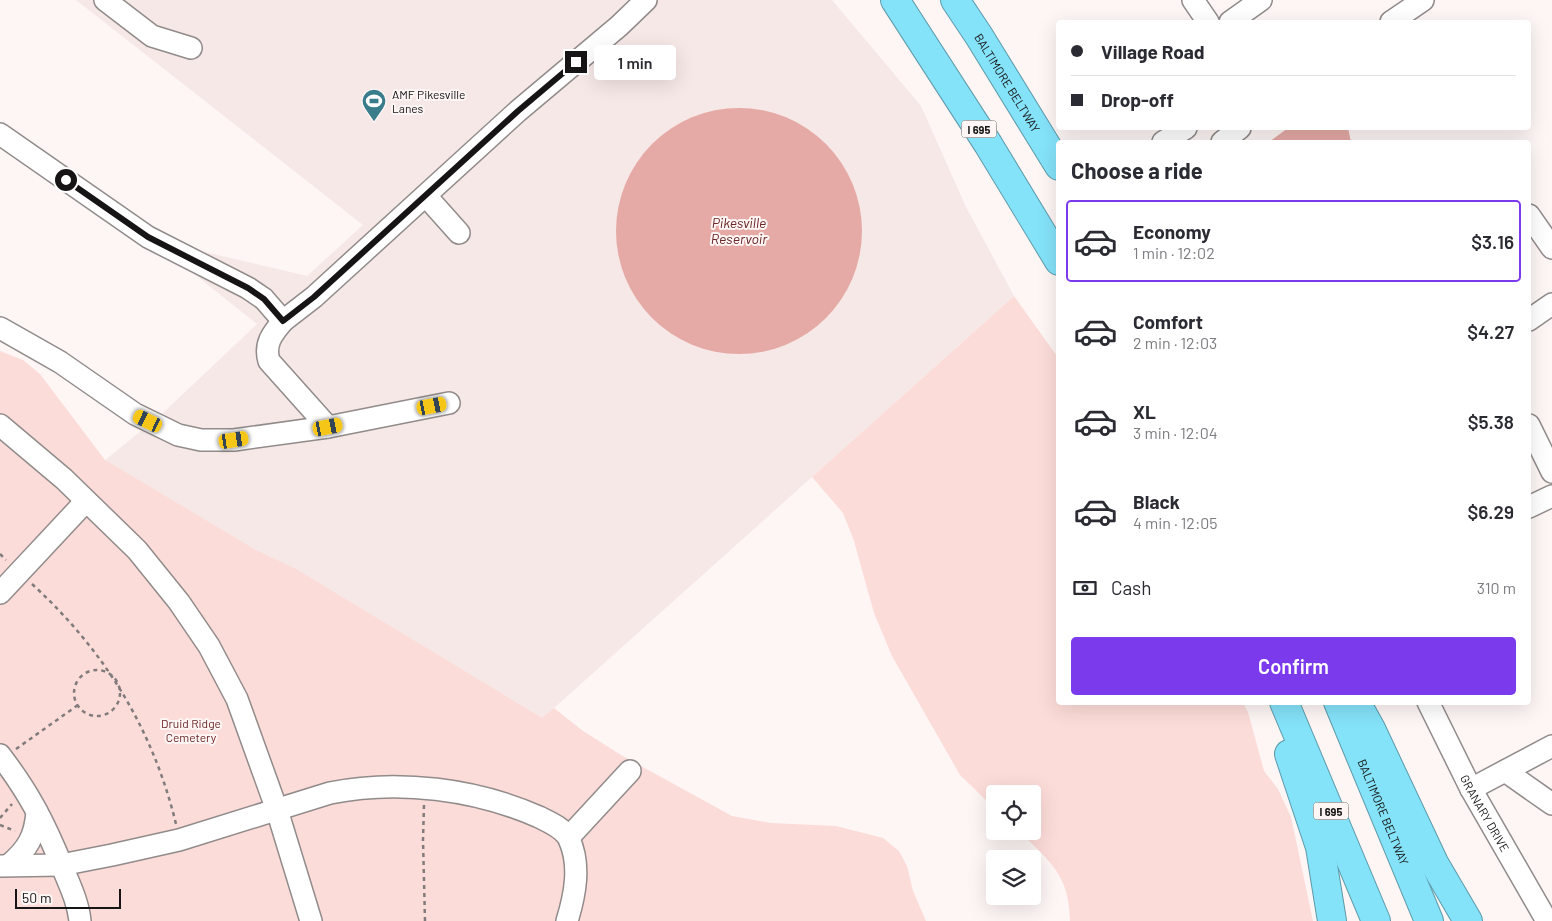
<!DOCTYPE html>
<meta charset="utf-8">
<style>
:root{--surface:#fff;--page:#f2f2f3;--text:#2b2b33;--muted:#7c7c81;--line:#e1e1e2;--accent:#7c3aed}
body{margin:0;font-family:Barlow,sans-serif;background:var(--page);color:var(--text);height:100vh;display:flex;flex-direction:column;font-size:19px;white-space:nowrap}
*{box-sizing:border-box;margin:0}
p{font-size:16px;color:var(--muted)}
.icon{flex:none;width:28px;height:28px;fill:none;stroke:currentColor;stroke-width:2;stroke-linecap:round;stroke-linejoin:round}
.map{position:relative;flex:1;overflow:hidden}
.drawer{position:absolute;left:1056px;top:140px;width:475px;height:565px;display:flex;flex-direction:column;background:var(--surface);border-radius:5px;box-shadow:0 5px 20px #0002}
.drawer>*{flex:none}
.banner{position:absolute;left:1056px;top:20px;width:475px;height:110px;border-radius:5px;box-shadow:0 5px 20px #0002;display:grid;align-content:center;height:110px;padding:0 15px;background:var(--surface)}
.buttons{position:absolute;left:986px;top:785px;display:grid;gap:10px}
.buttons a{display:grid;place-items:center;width:55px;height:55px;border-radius:5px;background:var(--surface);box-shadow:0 5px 20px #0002;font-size:25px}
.scale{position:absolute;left:15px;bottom:12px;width:106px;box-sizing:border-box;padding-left:5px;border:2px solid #161414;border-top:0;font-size:14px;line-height:18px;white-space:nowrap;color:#161414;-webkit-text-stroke:4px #fdf6f5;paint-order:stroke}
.end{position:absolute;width:22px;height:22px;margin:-11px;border:6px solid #161414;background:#fff;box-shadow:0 0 0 2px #fff}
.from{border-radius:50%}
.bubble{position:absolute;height:35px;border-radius:5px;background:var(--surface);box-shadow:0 5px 20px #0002;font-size:16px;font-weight:600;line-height:35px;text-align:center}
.car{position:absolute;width:15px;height:30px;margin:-15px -8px;border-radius:6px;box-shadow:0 0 4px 1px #0007;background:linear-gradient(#f5c518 24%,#345 0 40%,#f5c518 0 76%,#345 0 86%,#f5c518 0)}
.banner b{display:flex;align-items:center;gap:18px;height:48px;font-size:19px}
.banner b+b{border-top:1px solid var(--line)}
.banner i{width:12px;height:12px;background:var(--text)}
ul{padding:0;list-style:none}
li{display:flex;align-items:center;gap:15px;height:82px;margin:0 10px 8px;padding:0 5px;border:2px solid transparent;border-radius:5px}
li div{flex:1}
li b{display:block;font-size:19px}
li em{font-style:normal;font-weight:600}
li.selected{border-color:var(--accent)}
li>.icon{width:45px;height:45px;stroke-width:1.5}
h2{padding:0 15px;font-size:22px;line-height:60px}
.pay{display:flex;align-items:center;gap:12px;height:55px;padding:0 15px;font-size:19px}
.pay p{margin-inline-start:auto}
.primary-button{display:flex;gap:10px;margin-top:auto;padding:10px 15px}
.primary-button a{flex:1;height:58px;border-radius:5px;background:var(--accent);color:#fff;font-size:20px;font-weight:600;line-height:58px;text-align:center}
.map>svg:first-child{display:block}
.built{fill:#f6e8e6}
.green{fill:#fcdcd9}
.water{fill:#e5aaa6}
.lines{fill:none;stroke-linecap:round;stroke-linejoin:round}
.minor-casing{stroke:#918b8a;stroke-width:24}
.highway-casing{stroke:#5e9aa9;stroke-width:30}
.path{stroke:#817c7c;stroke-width:2.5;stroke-dasharray:4 4;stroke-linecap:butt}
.minor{stroke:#fff;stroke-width:21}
.highway{stroke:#84e2f9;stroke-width:28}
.route{stroke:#161414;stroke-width:6}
.labels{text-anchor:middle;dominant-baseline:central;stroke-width:4;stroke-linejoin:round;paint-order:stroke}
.shield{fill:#fdf6f5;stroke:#5b5858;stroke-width:1}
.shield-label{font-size:11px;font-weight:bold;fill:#161414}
.street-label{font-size:12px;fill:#161414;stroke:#fdf6f5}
.poi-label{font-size:12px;fill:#161414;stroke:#fdf6f5;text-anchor:start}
.park-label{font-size:12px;fill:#6c2626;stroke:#fdf6f5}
.water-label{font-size:14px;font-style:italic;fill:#6c2627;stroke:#fdf6f5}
</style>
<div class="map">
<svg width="1552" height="921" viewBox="0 0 1552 921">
<rect width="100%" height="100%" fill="#fdf6f5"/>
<polygon class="built" points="76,0 832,0 921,106 966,207 1014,296 525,734 98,466 163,413 257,324 183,265 192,249 307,276 363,225"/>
<g class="green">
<path d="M1014,296L1059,359V702L1243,703L1248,712L1264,771L1278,789L1291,817L1313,921H1070C1069,874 1050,862 1019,831H1032V794H995V809L960,775L892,656L874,613L854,541L843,513L812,477Z"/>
<polygon points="0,351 23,360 40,374 105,460 256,550 296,569 542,718 554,708 583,731 621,755 732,816 771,823 836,826 883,838 899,851 907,866 913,891 926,921 0,921"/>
</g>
<g class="water">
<circle cx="739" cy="231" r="123"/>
<polygon points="1288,128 1348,128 1351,142 1269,142"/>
</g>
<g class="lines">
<defs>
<g id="minor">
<polyline points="105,0 152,36 191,48"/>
<polyline points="1193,0 1208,22"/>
<polyline points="1230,22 1261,0"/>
<polyline points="1391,22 1423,0"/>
<path d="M0,134L148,237L248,288L264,299L283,321C272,334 264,344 269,361L328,427"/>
<polyline points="1163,142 1186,128"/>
<polyline points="1222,142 1240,128"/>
<polyline points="426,196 459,233"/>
<polyline points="1529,215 1552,248"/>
<polyline points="1529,320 1552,304"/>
<polyline points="283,321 314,297 518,111 619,26 646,0"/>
<polyline points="0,328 60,362 135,414 178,435 201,440 234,440 328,427 449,403"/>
<polyline points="0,425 64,479 137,550 179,602 209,646 237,699 277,810 311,921"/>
<polyline points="1529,425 1552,472"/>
<polyline points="1529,507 1552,496"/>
<polyline points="0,593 86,501"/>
<path id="s1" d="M1428,702L1471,789L1547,921"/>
<path d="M0,755C29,793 44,822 62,866C69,884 78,901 80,921"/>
<polyline points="1505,771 1552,804"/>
<polyline points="1471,789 1552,746"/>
<polyline points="569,837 630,771"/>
<path d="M9,865C28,849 35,836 37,812"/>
<path d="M0,866L61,865L112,855L179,840L330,793C398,779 476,789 539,817C549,822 564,828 569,839C581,865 575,895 567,921"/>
</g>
<g id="highway">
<polyline points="895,0 988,144 1059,261"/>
<path id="s2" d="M955,0L979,36L1059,166"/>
<polyline points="1284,702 1376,921"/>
<path id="s3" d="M1338,702L1429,921"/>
<polyline points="1356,702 1371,729 1434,863 1468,921"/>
<polyline points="1289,754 1320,847 1332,921"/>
</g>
</defs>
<use href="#minor" class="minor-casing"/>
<use href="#highway" class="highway-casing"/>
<g class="path">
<polyline points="0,554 6,560"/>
<path d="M32,584C104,650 153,729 176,824"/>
<circle cx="97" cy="693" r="23"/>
<polyline points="16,749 78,705"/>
<polyline points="424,805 423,840 425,921"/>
<polyline points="0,818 12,804"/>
<polyline points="0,825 15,831"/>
</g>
<use href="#minor" class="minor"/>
<use href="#highway" class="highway"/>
</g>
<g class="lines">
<polyline class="route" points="66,180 148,237 248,288 264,299 283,321 314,297 518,111 576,62"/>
</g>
<defs>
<symbol id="stadium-pin" viewBox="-11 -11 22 30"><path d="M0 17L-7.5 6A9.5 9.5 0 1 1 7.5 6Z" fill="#397c8c" stroke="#fdf6f5"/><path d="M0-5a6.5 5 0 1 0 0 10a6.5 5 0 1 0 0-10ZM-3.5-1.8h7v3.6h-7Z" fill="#fff"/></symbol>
</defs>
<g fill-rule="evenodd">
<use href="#stadium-pin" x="360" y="87" width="28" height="38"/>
</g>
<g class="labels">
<g class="shield">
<rect x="961.5" y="120.5" width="35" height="17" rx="4"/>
<rect x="1313.5" y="802.5" width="35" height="17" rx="4"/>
</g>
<g class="shield-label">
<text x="979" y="129">I 695</text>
<text x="1331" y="811">I 695</text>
</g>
<g class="street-label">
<text stroke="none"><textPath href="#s2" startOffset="98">BALTIMORE BELTWAY</textPath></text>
<text stroke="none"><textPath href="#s3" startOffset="119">BALTIMORE BELTWAY</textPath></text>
<text stroke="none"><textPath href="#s1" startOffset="125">GRANARY DRIVE</textPath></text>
</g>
<g class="poi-label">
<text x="392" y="94">AMF Pikesville<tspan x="392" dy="14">Lanes</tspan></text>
</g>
<g class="park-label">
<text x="191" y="723">Druid Ridge<tspan x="191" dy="14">Cemetery</tspan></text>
</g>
<g class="water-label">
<text x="739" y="222">Pikesville<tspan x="739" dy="16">Reservoir</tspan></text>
</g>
</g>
</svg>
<div class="buttons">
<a><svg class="icon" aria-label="locate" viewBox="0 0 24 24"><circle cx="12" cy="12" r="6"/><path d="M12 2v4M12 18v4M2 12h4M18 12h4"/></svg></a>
<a><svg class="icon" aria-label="layers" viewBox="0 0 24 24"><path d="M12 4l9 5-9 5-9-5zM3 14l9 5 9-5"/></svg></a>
</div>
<div class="scale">50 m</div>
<i class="end from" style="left:66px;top:180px"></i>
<i class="end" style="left:576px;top:62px"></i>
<div class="bubble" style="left:594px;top:45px;width:82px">1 min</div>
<i class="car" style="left:432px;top:406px;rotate:79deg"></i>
<i class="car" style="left:148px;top:421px;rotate:296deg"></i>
<i class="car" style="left:328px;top:427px;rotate:79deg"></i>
<i class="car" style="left:234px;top:440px;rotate:81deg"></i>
<div class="banner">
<b><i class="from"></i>Village Road</b>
<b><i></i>Drop-off</b>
</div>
<section class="drawer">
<h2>Choose a ride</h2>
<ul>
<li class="selected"><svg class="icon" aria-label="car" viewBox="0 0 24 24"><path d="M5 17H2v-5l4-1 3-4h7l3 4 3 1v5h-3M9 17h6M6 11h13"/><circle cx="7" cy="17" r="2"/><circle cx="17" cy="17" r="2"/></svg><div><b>Economy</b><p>1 min · 12:02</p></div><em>$3.16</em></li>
<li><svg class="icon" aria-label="car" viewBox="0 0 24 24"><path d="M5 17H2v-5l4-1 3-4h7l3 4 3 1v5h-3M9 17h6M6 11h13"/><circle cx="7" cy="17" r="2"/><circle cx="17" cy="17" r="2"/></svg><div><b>Comfort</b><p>2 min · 12:03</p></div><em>$4.27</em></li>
<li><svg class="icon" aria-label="car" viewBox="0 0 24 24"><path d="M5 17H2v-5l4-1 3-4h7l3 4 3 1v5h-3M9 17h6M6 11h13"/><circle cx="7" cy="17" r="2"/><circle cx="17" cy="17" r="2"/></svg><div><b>XL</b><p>3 min · 12:04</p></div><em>$5.38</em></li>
<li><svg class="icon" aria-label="car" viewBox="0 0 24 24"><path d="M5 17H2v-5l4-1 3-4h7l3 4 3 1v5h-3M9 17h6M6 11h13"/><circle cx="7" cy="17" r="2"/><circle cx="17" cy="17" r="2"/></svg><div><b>Black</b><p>4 min · 12:05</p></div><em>$6.29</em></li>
</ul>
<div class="pay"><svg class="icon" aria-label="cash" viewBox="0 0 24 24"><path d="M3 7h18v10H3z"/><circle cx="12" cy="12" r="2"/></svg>Cash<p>310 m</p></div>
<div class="primary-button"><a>Confirm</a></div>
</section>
</div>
